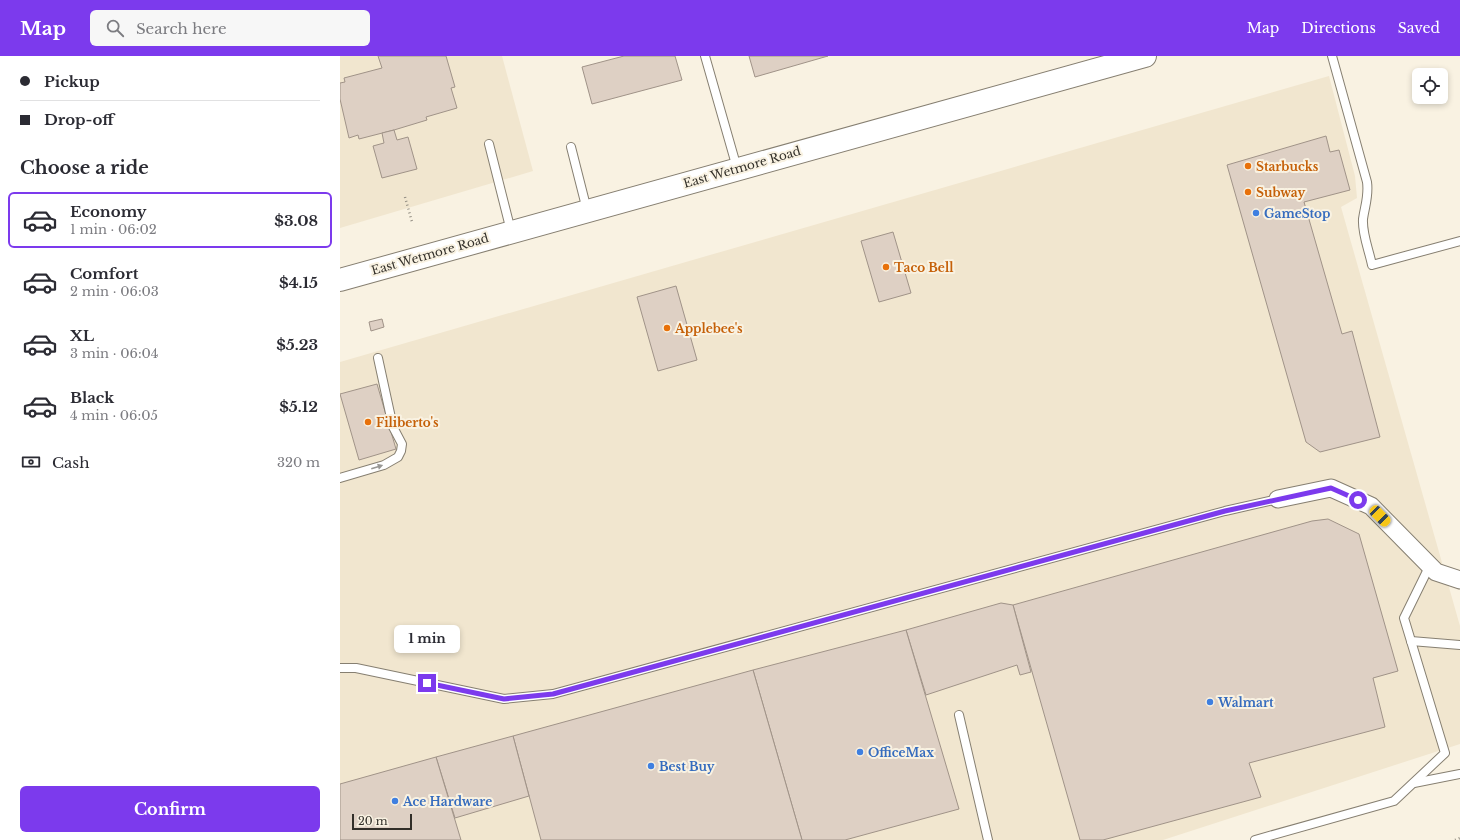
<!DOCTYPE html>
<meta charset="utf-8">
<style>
:root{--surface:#fff;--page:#f7f7f7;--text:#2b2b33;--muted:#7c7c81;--line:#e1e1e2;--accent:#7c3aed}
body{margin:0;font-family:"Libre Baskerville",serif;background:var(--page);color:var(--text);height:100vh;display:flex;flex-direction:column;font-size:15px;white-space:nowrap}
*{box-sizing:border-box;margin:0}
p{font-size:13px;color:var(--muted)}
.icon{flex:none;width:22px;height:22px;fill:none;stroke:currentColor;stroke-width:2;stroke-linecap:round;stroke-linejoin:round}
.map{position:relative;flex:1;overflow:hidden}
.details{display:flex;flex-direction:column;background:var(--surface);width:340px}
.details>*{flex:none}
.guide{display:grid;align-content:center;height:88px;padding:0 20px;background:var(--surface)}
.buttons{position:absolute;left:1072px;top:12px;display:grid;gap:8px}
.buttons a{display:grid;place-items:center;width:36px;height:36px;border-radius:6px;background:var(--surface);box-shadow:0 2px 6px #0003;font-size:20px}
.scale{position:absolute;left:12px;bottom:10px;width:60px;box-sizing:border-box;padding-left:4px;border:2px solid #322f29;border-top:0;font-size:11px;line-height:14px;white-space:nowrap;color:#322f29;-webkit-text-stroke:3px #f9f2e2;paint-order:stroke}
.end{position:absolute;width:18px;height:18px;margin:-9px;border:5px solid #7c3aed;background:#fff;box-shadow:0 0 0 2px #fff}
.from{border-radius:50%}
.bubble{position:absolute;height:28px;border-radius:6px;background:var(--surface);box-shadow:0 2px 6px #0003;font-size:13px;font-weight:700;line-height:28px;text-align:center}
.car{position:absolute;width:12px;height:24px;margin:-12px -6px;border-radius:5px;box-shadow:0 0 3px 1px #0007;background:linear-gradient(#f5c518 24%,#345 0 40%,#f5c518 0 76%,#345 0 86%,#f5c518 0)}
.guide b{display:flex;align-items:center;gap:14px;height:38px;font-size:15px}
.guide b+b{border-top:1px solid var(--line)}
.guide i{width:10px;height:10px;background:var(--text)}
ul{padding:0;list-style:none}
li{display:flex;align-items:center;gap:12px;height:56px;margin:0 8px 6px;padding:0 12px;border:2px solid transparent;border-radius:6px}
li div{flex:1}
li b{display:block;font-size:15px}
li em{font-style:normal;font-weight:700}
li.on{border-color:var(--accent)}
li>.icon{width:36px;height:36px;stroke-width:1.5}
h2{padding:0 20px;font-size:18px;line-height:48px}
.pay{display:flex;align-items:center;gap:10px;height:44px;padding:0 20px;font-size:15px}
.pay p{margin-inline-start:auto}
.cta{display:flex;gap:8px;margin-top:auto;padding:8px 20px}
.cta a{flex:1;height:46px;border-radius:6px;background:var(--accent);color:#fff;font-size:16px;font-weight:700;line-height:46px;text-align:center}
header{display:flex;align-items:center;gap:24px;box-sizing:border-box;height:56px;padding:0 20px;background:var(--accent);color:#fff}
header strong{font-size:19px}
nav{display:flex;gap:22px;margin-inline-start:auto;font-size:14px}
.search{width:280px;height:36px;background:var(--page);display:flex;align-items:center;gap:10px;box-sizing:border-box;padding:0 14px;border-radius:6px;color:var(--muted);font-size:15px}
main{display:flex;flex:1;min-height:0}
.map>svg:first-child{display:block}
.built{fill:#f1e6cf}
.building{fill:#ded0c4;stroke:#a09388}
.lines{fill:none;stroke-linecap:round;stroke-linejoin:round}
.service-casing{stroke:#867f71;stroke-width:10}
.minor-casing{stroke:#867f71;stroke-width:19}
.secondary-casing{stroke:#867f71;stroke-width:24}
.path{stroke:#959085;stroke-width:2.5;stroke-dasharray:1 3;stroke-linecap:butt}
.service{stroke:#fff;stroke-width:8}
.minor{stroke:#fff;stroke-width:17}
.secondary{stroke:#fff;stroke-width:22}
.oneway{fill:#989794}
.route{stroke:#7c3aed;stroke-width:5}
.food-dot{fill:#e8710a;stroke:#f9f2e2;stroke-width:1.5}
.shop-dot{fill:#3f7fe0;stroke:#f9f2e2;stroke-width:1.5}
.labels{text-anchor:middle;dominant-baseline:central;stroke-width:4;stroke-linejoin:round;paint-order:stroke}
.food-label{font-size:12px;font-weight:bold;fill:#c56008;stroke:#f9f2e2;text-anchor:start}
.street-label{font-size:12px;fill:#322f29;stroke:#f9f2e2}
.shop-label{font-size:12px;font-weight:bold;fill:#366cbe;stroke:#f9f2e2;text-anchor:start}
</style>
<header>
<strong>Map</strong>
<div class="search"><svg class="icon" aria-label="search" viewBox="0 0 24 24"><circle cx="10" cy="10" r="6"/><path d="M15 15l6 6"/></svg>Search here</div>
<nav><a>Map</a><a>Directions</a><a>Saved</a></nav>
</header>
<main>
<section class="details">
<div class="guide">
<b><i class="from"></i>Pickup</b>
<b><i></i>Drop-off</b>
</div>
<h2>Choose a ride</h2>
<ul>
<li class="on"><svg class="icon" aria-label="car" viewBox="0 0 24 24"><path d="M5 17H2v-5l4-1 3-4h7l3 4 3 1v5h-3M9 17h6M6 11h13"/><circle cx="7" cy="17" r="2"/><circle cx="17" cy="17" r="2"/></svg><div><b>Economy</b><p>1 min · 06:02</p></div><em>$3.08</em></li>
<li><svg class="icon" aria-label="car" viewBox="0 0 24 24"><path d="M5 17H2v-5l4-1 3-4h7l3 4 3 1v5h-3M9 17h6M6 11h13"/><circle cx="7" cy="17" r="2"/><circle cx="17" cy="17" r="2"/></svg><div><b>Comfort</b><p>2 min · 06:03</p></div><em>$4.15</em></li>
<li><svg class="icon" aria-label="car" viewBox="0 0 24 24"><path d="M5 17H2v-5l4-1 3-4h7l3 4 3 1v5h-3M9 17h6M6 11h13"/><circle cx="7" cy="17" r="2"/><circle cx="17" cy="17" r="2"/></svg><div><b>XL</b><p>3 min · 06:04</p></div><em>$5.23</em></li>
<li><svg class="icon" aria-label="car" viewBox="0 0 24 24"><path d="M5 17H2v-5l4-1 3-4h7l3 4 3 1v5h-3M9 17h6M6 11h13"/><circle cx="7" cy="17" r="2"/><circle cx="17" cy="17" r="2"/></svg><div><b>Black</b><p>4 min · 06:05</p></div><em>$5.12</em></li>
</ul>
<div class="pay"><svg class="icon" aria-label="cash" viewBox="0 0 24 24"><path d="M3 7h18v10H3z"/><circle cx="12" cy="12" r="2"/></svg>Cash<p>320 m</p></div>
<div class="cta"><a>Confirm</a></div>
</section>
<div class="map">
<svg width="1120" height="784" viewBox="0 0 1120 784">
<rect width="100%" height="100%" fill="#f9f2e2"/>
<g class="built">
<polygon points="0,0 162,0 193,115 0,172"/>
<polygon points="989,20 1015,120 1017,142 1001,151 1120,570 1120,688 823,784 0,784 0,306"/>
</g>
<g class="building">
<polygon points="38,0 106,0 115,31 111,32 117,52 86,61 87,64 54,74 19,83 18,79 9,82 0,43 0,27 5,26 4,22 42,12"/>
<polygon points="284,0 335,0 342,24 252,48 242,11"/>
<polygon points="409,0 488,0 415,21"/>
<polygon points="54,74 57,84 68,81 77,113 42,122 33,90 44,87 42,77"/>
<polygon points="986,80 990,96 999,94 1010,134 964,146 1002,278 1012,275 1040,381 980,396 966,386 887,109"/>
<polygon points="553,176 571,237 539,246 521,185"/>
<polygon points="336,230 357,304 318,315 297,241"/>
<polygon points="42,263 44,271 31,275 29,266"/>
<polygon points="37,328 56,393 19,404 0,338"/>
<polygon points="988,463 1019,478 1058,615 1033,622 1045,671 909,707 921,741 763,784 740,784 673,549 972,465"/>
<polygon points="661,547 673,549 691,616 680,619 677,609 586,639 566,574"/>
<polygon points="566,574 619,753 505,784 462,784 413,614"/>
<polygon points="413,614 462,784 201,784 173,680"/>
<polygon points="173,680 189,740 115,762 96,701"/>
<polygon points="96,701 121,784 0,784 0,728"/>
</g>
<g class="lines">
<defs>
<g id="service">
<polyline points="365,0 397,112"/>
<path d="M992,0L1027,126C1029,140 1025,149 1023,163C1022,178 1029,194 1032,209L1120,185"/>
<polyline points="149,88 171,175"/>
<polyline points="231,91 247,154"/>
<polyline points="0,422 44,409 58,401 61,395 62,388 53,371 38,302"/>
<polyline points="1071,585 1120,589"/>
<polyline points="0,612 16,612 164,643 213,638 885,455 938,443"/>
<polyline points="619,659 648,784"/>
<polyline points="1074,727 1120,718"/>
<polyline points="915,784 1054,745 1105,697 1064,562 1090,509"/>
</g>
<polyline id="minor" points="938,443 991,432 1031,450 1096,516 1120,524"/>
<polyline id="secondary" points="0,224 805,0"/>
</defs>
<use href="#service" class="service-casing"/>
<use href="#minor" class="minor-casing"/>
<use href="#secondary" class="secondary-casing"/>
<g class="path">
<polyline points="65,141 72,166"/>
<polyline points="1115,784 1120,782"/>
</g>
<use href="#service" class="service"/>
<use href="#minor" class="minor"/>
<use href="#secondary" class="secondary"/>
</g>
<defs><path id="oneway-solid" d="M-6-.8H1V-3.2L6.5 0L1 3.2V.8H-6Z"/></defs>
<use class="oneway" href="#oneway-solid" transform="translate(37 411) rotate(-17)"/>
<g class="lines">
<polyline class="route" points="87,627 164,643 213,638 885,455 991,432 1018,444"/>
</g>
<g class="food-dot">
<circle cx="908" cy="110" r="4"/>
<circle cx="908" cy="136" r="4"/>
<circle cx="546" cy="211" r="4"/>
<circle cx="327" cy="272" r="4"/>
<circle cx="28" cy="366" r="4"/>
</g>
<g class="shop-dot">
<circle cx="916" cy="157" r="4"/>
<circle cx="870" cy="646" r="4"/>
<circle cx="520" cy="696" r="4"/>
<circle cx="311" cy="710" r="4"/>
<circle cx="55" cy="745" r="4"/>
</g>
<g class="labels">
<g class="food-label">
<text x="916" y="110">Starbucks</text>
<text x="916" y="136">Subway</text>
<text x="554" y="211">Taco Bell</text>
<text x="335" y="272">Applebee's</text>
<text x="36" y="366">Filiberto's</text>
</g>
<g class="street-label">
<text transform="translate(402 111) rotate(-16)">East Wetmore Road</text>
<text transform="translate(90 198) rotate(-16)">East Wetmore Road</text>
</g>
<g class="shop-label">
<text x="924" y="157">GameStop</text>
<text x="878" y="646">Walmart</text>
<text x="528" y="696">OfficeMax</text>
<text x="319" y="710">Best Buy</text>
<text x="63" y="745">Ace Hardware</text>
</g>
</g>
</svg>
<div class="buttons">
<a><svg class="icon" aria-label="locate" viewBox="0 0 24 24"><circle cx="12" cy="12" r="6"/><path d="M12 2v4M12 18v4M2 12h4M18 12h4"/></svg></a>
</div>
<div class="scale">20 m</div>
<i class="end from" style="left:1018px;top:444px"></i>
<i class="end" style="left:87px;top:627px"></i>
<div class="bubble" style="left:54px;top:569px;width:66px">1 min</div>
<i class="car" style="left:1040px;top:460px;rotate:135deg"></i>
</div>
</main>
